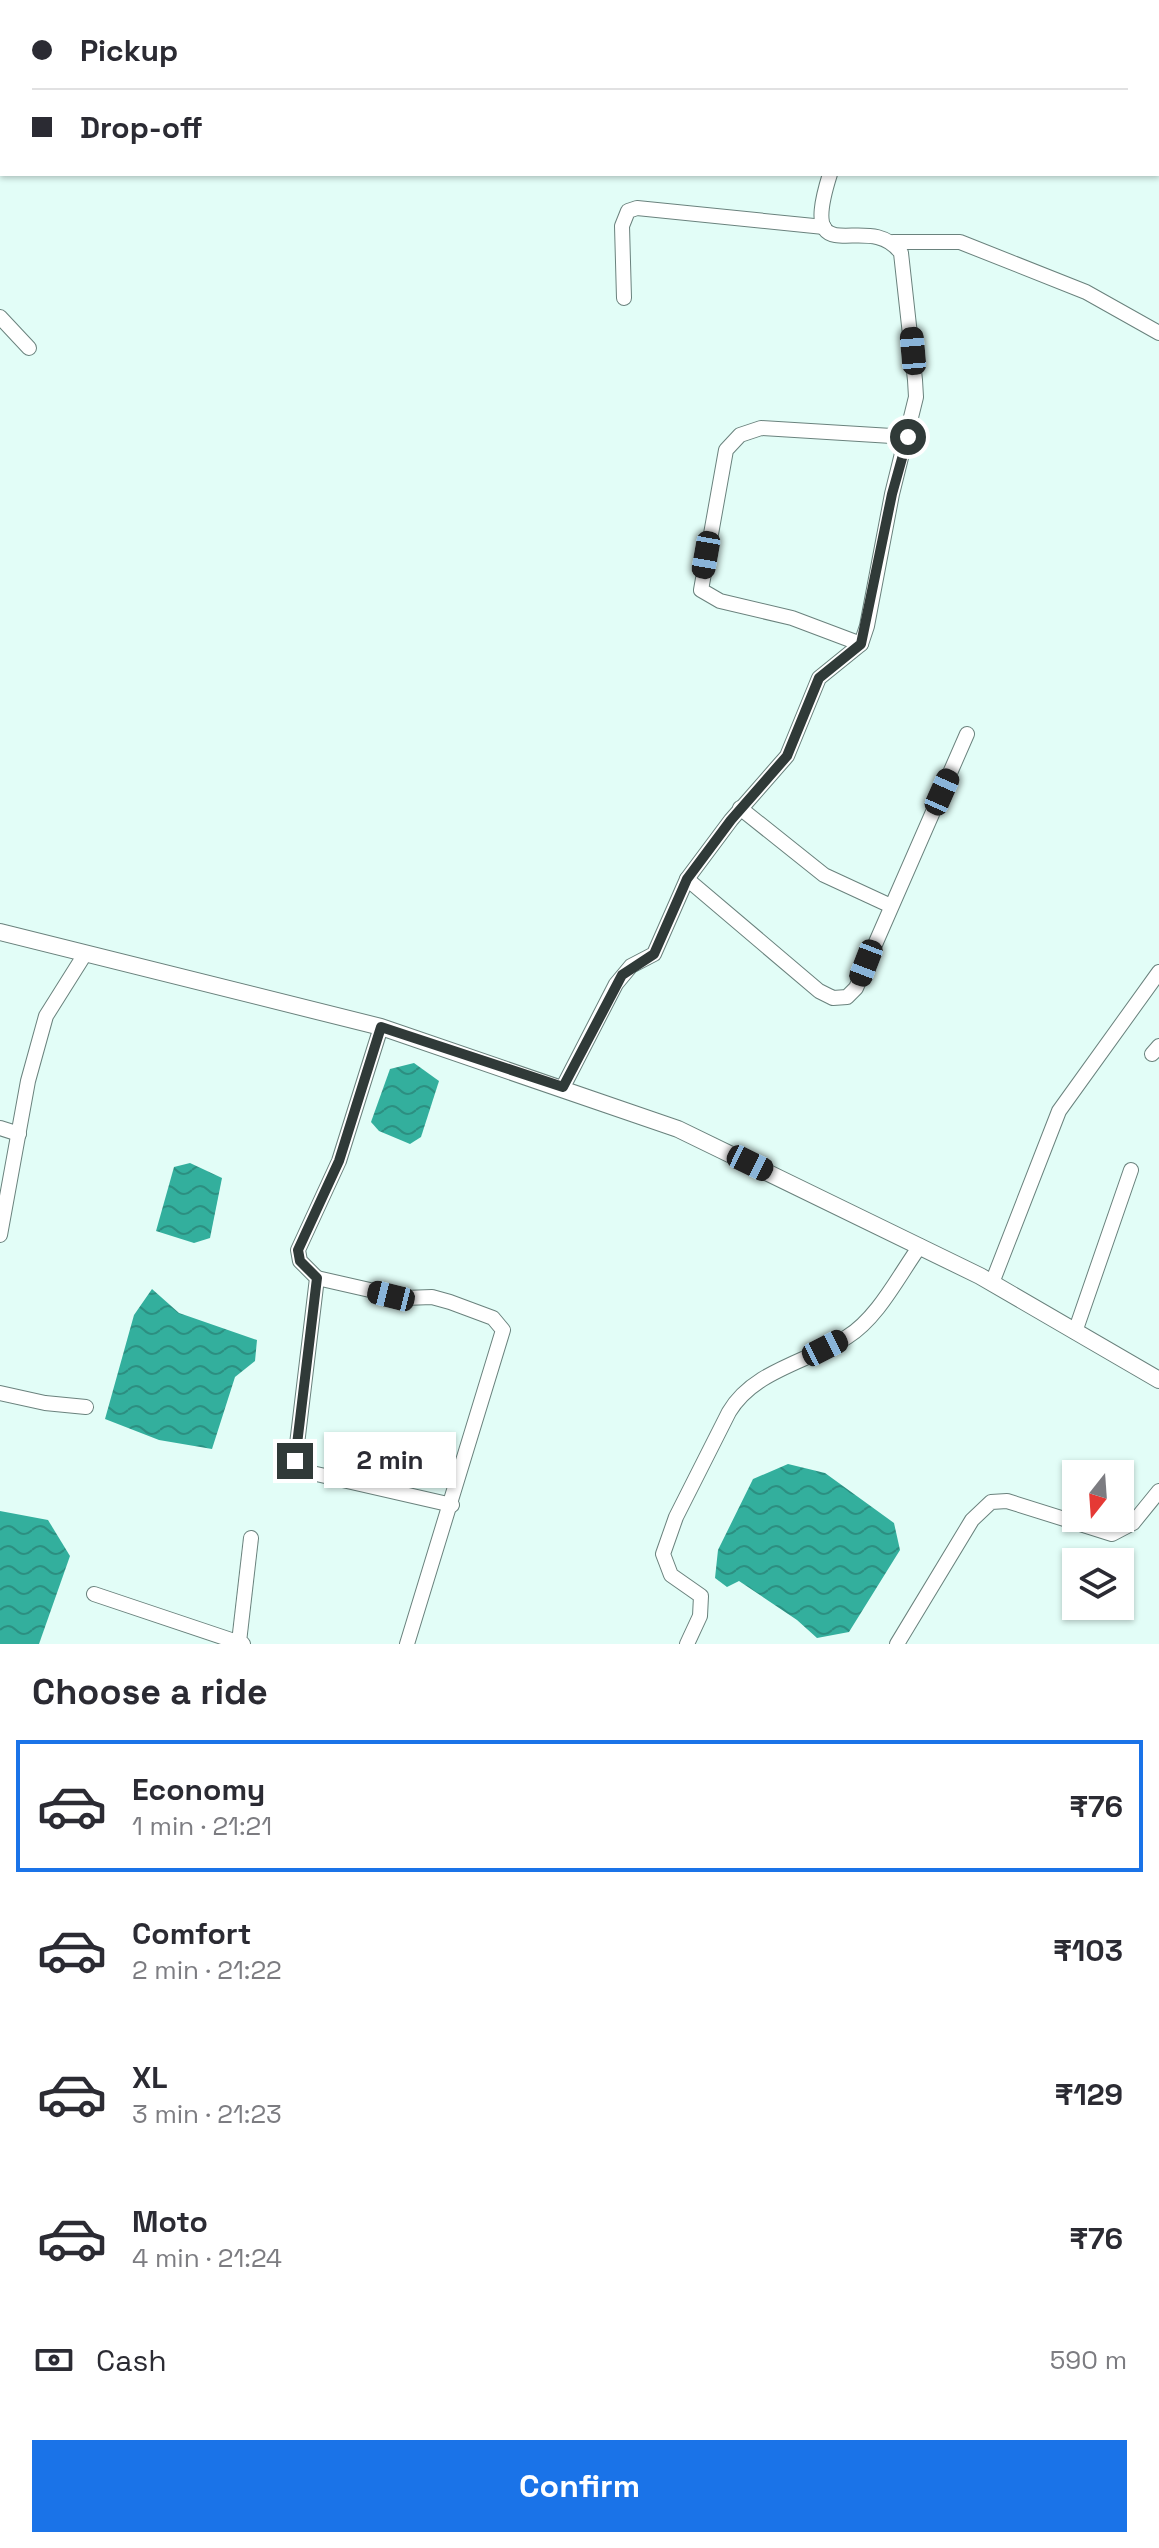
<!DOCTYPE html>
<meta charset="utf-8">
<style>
:root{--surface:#fff;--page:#f7f7f7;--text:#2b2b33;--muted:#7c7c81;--line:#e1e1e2;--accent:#1a73e8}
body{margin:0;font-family:"Space Grotesk",sans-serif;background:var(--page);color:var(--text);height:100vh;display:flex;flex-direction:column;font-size:30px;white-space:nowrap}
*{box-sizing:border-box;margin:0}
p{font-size:26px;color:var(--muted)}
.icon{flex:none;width:44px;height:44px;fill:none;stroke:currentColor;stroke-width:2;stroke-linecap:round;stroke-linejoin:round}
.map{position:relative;height:1644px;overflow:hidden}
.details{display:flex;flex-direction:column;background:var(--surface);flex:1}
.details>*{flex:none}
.banner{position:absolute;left:0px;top:0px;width:1160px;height:176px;box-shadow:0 2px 6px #0004;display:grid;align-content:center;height:176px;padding:0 32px;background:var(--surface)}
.needle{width:52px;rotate:197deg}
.fabs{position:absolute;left:1062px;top:1460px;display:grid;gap:16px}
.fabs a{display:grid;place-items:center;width:72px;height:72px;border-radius:0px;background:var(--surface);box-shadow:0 2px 6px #0004;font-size:40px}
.end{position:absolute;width:36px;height:36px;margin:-18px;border:10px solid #303a38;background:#fff;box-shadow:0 0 0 4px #fff}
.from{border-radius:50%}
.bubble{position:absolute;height:56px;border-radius:0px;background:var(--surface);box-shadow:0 2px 6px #0004;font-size:26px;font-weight:700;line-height:56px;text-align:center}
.car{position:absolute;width:24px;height:48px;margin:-24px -12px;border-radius:10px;box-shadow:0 0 6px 2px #0007;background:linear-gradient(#222 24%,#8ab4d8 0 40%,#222 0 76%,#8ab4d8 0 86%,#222 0)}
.banner b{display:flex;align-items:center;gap:28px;height:76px;font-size:30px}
.banner b+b{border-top:2px solid var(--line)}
.banner i{width:20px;height:20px;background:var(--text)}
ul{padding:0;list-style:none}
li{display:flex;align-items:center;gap:24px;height:132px;margin:0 16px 12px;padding:0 16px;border:4px solid transparent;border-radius:0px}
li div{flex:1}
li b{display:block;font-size:30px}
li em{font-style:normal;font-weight:700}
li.active{border-color:var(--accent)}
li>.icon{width:72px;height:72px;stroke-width:1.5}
h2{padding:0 32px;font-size:36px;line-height:96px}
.pay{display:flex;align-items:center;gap:20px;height:88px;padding:0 32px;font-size:30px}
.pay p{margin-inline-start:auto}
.cta{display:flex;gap:16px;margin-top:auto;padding:16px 32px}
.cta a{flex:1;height:92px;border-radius:0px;background:var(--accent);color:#fff;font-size:32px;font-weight:700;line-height:92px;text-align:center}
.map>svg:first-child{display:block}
.water{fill:url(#water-waves)}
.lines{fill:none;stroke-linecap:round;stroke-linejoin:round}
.minor-casing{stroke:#6a827d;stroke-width:16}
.tertiary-casing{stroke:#6a827d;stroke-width:18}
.minor{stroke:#fff;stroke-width:14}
.tertiary{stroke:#fff;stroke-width:16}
.route{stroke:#303a38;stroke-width:10}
</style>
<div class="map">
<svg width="1159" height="1644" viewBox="0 0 1159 1644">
<defs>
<pattern id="water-waves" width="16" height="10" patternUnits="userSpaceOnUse" patternTransform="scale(2)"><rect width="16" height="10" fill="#33af9d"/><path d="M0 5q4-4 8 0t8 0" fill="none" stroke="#2c8f81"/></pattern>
</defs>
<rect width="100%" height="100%" fill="#e2fdf7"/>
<g class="water">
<polygon points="414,1063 439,1081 421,1137 410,1144 379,1131 371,1122 390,1069"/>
<polygon points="190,1163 222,1178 210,1238 194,1243 156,1231 174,1167"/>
<polygon points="152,1289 179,1313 257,1340 255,1361 235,1377 212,1449 159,1440 105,1419 134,1315"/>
<polygon points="788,1464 825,1473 894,1523 900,1550 849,1632 817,1638 797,1620 739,1581 727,1587 715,1578 718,1550 753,1479"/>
<polygon points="0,1511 48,1520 70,1556 39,1644 0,1644"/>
</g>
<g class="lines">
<defs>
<g id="minor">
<polyline points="883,2 884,0"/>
<polyline points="893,242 960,242 1086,292 1159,333"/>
<polyline points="624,298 622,226 628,211 637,208 824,227"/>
<polyline points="0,317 29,348"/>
<polyline points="861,644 792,618 720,601 701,590 726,450 740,435 761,428 908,437"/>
<polyline points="740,808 824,875 891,906"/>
<polyline points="687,879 819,991 833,998 847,997 856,988 967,734"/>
<polyline points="381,1027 339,1161 298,1250 300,1261 317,1278 295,1461 312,1473 452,1505"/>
<polyline points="1152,1054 1159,1046"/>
<path d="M563,1087L616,984L631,966L654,954L687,879L731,820L787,756L819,678L861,644L867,626L892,494L916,397L915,380L901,253C868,207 797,279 830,174"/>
<polyline points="0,1128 19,1134"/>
<polyline points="0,1235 28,1081 46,1016 85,954"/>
<polyline points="317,1278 405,1298 432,1297 450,1302 493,1318 503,1330 407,1644"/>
<polyline points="992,1283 1059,1111 1159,972"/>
<polyline points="1075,1332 1131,1170"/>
<polyline points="0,1393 45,1403 86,1407"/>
<polyline points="94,1594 243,1644"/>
<polyline points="239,1642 251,1538"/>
<path d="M687,1644L700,1616L701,1596L671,1575L663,1554L676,1517L729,1412C754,1370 808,1362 847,1337C878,1318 899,1275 920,1246"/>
<polyline points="897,1644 972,1520 991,1502 1007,1501 1112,1534 1133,1523 1159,1491"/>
</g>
<polyline id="tertiary" points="0,932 381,1027 678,1129 980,1276 1159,1380"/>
</defs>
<use href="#minor" class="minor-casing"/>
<use href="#tertiary" class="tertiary-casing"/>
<use href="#minor" class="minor"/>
<use href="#tertiary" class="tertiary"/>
</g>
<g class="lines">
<polyline class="route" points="295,1461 317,1278 300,1261 298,1250 339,1161 381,1027 563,1087 622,975 654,954 687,879 731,820 787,756 819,678 861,644 892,494 908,437"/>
</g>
</svg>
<div class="fabs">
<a><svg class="needle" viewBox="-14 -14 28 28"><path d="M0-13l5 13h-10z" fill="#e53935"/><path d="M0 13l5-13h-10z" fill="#7c7c81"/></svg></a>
<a><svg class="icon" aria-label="layers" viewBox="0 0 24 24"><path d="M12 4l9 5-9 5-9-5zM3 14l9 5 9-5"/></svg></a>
</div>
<i class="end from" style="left:908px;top:437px"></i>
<i class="end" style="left:295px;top:1461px"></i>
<div class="bubble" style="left:324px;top:1432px;width:132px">2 min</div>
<i class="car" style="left:913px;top:351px;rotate:355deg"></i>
<i class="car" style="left:706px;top:555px;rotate:190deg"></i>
<i class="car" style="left:942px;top:792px;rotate:24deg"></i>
<i class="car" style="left:866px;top:963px;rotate:201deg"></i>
<i class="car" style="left:750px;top:1163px;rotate:116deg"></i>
<i class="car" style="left:391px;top:1296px;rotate:284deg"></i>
<i class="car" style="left:825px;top:1348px;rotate:63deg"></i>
<div class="banner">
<b><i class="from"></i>Pickup</b>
<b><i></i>Drop-off</b>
</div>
</div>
<section class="details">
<h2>Choose a ride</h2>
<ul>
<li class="active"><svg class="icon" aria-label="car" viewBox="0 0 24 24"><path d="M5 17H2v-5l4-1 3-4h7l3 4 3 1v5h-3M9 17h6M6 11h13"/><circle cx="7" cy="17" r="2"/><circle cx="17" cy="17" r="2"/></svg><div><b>Economy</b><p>1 min · 21:21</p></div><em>₹76</em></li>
<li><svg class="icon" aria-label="car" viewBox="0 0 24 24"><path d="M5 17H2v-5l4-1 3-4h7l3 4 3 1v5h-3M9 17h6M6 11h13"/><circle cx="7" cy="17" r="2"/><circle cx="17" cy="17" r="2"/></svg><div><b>Comfort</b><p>2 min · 21:22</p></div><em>₹103</em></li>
<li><svg class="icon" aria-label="car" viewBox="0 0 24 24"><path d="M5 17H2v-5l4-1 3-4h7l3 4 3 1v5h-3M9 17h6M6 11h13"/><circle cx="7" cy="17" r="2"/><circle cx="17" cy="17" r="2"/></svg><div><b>XL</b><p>3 min · 21:23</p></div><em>₹129</em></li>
<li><svg class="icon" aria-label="car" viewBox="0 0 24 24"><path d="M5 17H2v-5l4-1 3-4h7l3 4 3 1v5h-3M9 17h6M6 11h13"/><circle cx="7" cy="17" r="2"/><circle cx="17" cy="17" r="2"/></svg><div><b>Moto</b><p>4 min · 21:24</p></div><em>₹76</em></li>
</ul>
<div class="pay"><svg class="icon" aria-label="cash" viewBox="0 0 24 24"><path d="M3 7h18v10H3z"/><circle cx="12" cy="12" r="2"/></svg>Cash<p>590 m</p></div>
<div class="cta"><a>Confirm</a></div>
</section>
